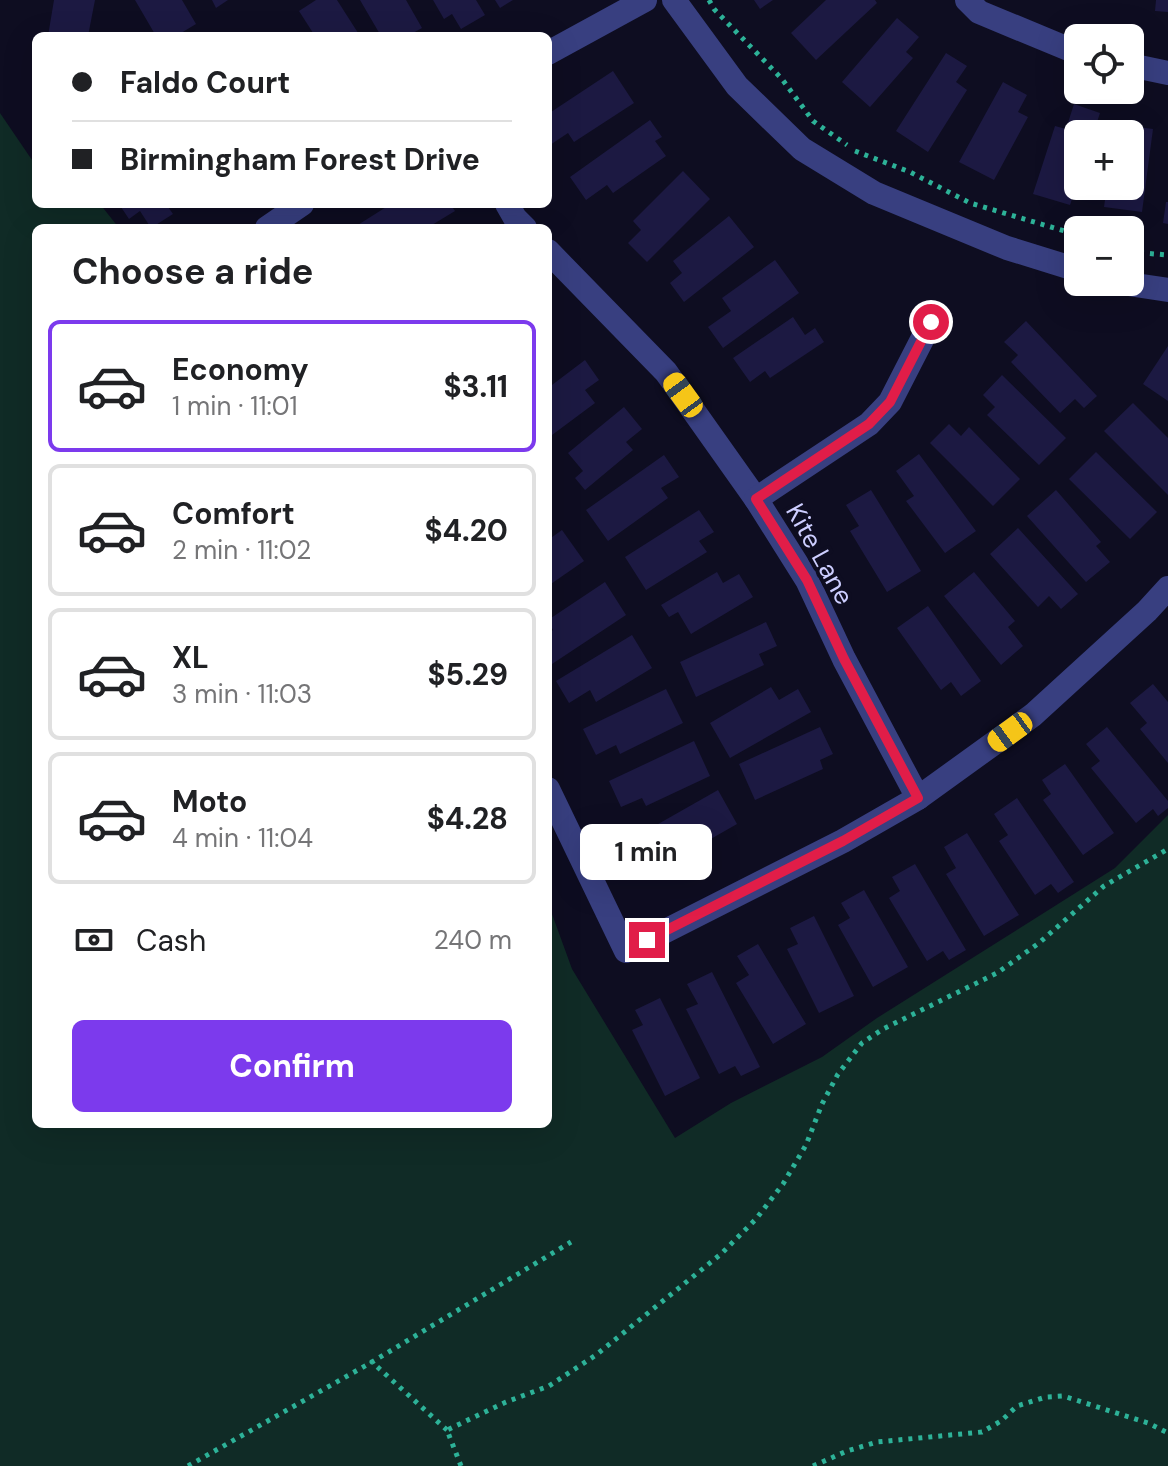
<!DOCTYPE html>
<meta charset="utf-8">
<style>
:root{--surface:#fff;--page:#f6f6f6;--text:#202124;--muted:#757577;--line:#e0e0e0;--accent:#7c3aed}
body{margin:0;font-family:"DM Sans",sans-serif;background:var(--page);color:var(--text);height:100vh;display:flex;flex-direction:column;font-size:30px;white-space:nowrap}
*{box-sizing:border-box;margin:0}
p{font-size:26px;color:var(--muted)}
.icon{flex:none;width:44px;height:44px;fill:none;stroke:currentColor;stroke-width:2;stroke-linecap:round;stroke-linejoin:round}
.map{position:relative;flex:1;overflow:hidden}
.panel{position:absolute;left:32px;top:224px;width:520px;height:904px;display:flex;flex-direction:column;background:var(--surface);border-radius:12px;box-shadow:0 8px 32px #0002}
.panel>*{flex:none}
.guide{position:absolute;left:32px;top:32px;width:520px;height:176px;border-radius:12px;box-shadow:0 8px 32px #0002;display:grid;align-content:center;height:176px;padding:0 40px;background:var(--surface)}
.buttons{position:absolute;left:1064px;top:24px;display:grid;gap:16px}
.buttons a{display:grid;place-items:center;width:80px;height:80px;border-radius:12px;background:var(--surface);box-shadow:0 8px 32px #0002;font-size:40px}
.end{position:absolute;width:36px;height:36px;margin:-18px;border:10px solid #e11d48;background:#fff;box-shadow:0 0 0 4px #fff}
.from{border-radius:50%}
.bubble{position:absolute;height:56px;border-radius:12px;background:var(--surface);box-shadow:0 8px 32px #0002;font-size:26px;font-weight:700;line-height:56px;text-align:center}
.car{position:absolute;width:24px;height:48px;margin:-24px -12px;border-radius:10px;box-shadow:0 0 6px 2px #0007;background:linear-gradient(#f5c518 24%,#345 0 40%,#f5c518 0 76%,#345 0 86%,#f5c518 0)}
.guide b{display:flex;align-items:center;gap:28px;height:76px;font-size:30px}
.guide b+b{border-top:2px solid var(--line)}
.guide i{width:20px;height:20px;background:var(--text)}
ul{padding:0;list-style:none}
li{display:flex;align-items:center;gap:24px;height:132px;margin:0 16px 12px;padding:0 24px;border:4px solid var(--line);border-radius:12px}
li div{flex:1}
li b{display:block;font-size:30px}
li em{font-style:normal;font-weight:700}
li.selected{border-color:var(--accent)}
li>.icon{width:72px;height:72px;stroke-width:1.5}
h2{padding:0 40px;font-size:36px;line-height:96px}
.pay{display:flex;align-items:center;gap:20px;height:88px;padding:0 40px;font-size:30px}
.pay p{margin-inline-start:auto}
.cta{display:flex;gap:16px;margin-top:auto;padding:16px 40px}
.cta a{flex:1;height:92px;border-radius:12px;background:var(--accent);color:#fff;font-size:32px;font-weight:700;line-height:92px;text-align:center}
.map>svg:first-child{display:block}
.green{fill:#102b26}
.building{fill:#1c1942}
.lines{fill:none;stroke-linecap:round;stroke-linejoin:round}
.path{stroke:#2db298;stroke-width:5;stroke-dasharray:4 6;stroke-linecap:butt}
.minor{stroke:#383f80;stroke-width:24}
.route{stroke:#e11d48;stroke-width:10}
.labels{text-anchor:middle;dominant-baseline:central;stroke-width:8;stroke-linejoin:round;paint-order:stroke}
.street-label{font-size:26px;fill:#cdceff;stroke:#0e0d21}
</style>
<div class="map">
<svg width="1168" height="1466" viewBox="0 0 1168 1466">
<rect width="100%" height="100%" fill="#0e0d21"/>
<polygon class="green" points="0,113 32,160 36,159 36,204 100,204 119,228 36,228 36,1124 548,1124 548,903 572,969 675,1138 731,1103 822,1057 877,1018 1115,868 1168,815 1168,1466 0,1466"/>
<g class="building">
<polygon points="54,0 95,0 88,36 48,36"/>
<polygon points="135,0 182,0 196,24 176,36 156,36"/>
<polygon points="212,0 228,0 216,8"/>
<polygon points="316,0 337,0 360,36 315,36 299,11"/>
<polygon points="360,0 406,0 422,28 411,34 413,36 381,36"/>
<polygon points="433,0 476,0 485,15 461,29 452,14 444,19"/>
<polygon points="495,0 513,0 500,8"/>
<polygon points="754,0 773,0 760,9"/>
<polygon points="826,0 875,0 877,3 816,60 791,33"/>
<polygon points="1156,0 1168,0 1168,12 1155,11"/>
<polygon points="897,18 919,37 906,52 913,58 870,107 842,82"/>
<polygon points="946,53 967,66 956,82 967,90 928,152 896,131"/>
<polygon points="613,71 634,103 574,142 568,133 550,145 548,114"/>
<polygon points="1003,82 1027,95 1018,112 1028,117 994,180 959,162"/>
<polygon points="1074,104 1100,113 1093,134 1078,134 1078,181 1070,205 1033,194 1055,126 1066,129"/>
<polygon points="650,120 662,137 655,141 666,156 613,193 607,185 586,200 570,177"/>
<polygon points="1116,124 1153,129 1142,212 1104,207 1107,186 1130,186 1130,134 1114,134"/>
<polygon points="683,171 710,199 647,262 628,243 641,230 633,221"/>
<polygon points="1166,202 1168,202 1168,224 1163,223"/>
<polygon points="119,204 166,204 173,214 151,228 140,211 129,219"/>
<polygon points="391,204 450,204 455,211 427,228 353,228"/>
<polygon points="729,216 754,247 684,302 670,283 682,273 673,261"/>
<polygon points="775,260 799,293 723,348 708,327 731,311 722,298"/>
<polygon points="793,317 805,335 815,328 824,342 770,378 765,371 750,382 733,358"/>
<polygon points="1026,321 1097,396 1084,408 1075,399 1060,413 1011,362 1018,355 1004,342"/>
<polygon points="1168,346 1168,401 1143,384"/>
<polygon points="585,360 599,380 585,390 595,403 548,438 548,388"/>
<polygon points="1002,375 1066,438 1039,465 987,415 995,407 983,395"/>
<polygon points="1133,403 1168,438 1168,495 1104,431"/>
<polygon points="624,407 642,429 626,442 633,450 585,490 575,478 583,471 568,453"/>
<polygon points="949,424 961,436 969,427 1020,479 993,506 930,443"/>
<polygon points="1096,452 1157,512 1130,539 1069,479"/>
<polygon points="919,454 976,531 945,553 906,501 914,496 896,471"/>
<polygon points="664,455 679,477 661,488 668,498 608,541 586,510"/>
<polygon points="871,490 921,571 887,592 850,531 859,526 846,505"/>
<polygon points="1056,490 1101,542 1096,546 1110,562 1086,582 1027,516"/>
<polygon points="699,510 714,532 699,541 707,552 646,590 625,557"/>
<polygon points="1018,528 1078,594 1061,609 1049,596 1038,607 990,554"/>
<polygon points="562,530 584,561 548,586 548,540"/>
<polygon points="717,572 723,583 739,574 753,597 691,634 678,612 669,617 661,605"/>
<polygon points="974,572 1015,621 1008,627 1023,646 1001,665 944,596"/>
<polygon points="605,582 626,615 549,666 548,634 553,630 548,620"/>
<polygon points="928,606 981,681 961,696 951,682 941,690 897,628"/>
<polygon points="766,622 777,646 759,654 764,665 696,697 680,662"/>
<polygon points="632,635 652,668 596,702 590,690 569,703 556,681"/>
<polygon points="1153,684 1168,702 1168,763 1140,729 1147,723 1130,703"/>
<polygon points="771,687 779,700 798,689 811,712 730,758 710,723"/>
<polygon points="666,689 683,723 620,754 616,745 596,755 583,729"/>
<polygon points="820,727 833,754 820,760 823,769 755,800 739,764"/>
<polygon points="1107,727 1168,801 1168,808 1158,816 1153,809 1136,823 1091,768 1100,761 1086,744"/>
<polygon points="694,741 710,776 646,806 642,798 621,807 609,781"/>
<polygon points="1065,764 1114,833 1083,855 1043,800 1051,794 1042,780"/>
<polygon points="718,790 737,824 674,860 668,849 651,859 637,836"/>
<polygon points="1017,798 1074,882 1058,893 1051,884 1035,895 999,841 1008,835 994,814"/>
<polygon points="967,833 1019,915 984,936 946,874 956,868 944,847"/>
<polygon points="915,864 966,950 949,960 943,951 927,961 889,898 900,891 892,877"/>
<polygon points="864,890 908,967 873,987 838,925 850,918 841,903"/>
<polygon points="814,916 854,996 819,1013 787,949 798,944 790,928"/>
<polygon points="758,944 806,1024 773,1044 736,983 749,975 737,956"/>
<polygon points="712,972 760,1067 741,1076 735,1066 719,1074 686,1009 698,1004 687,984"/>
<polygon points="660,998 700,1078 665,1096 632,1030 643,1025 635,1010"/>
</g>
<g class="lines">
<g class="path">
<polyline points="709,0 714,9 782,79 813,121 847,145"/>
<polyline points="855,151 910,172 970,203 1078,235"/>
<polyline points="1130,252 1168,255"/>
<polyline points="447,1430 372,1362 571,1242"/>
<polyline points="188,1466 372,1362"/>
<polyline points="461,1466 447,1430 506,1402 549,1386 596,1355 721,1254 756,1219 783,1184 806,1145 822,1104 838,1074 862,1043 883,1029 997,973 1039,943 1104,886 1168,849"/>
<polyline points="813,1466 847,1451 877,1442 982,1432 1001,1421 1017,1406 1046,1397 1063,1396 1148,1423 1168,1433"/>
</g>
<g class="minor">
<polyline points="674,0 737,86 802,149 874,193 1007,248 1078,270"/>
<polyline points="967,0 979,12 1078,53"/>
<polyline points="548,53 645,0"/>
<polyline points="1130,65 1168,73"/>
<polyline points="507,204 515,218 525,228"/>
<polyline points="267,228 302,204"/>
<polyline points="548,251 666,372 756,499 807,580 844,659 918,798"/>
<polyline points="1115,282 1168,290"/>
<polyline points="756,499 869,424 890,402 931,322"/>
<polyline points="548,789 626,951 843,841 918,798 1033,715 1147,611 1168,588"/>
</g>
</g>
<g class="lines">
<polyline class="route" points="647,940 843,841 918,798 844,659 807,580 756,499 869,424 890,402 931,322"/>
</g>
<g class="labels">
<g class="street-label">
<text transform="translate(820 554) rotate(61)">Kite Lane</text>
</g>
</g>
</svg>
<div class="buttons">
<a><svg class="icon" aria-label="locate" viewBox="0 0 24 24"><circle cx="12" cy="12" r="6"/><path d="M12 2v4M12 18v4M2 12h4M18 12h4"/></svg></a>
<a>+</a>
<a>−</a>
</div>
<i class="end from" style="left:931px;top:322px"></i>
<i class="end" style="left:647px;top:940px"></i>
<div class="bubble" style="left:580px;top:824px;width:132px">1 min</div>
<i class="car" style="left:683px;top:395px;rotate:324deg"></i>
<i class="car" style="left:1010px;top:732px;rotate:234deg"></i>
<div class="guide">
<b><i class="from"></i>Faldo Court</b>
<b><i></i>Birmingham Forest Drive</b>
</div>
<section class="panel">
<h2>Choose a ride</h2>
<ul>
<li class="selected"><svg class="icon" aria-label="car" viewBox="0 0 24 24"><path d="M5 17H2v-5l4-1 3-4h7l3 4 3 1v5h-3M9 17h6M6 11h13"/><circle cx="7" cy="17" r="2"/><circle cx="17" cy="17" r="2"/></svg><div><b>Economy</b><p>1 min · 11:01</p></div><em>$3.11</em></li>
<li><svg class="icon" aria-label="car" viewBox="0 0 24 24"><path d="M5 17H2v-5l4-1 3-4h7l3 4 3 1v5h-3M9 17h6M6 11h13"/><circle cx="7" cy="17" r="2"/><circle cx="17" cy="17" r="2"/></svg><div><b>Comfort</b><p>2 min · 11:02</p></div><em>$4.20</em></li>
<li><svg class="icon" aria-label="car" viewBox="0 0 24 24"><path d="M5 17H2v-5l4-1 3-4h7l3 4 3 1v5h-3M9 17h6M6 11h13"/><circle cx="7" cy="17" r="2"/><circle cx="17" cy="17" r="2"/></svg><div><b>XL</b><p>3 min · 11:03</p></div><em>$5.29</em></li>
<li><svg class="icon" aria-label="car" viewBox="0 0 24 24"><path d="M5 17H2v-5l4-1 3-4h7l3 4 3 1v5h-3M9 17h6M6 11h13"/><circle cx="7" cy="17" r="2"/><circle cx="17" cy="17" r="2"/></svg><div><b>Moto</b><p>4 min · 11:04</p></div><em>$4.28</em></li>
</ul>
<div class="pay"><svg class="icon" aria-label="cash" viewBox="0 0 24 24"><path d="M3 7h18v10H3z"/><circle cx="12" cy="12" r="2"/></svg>Cash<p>240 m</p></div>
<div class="cta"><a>Confirm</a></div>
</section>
</div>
